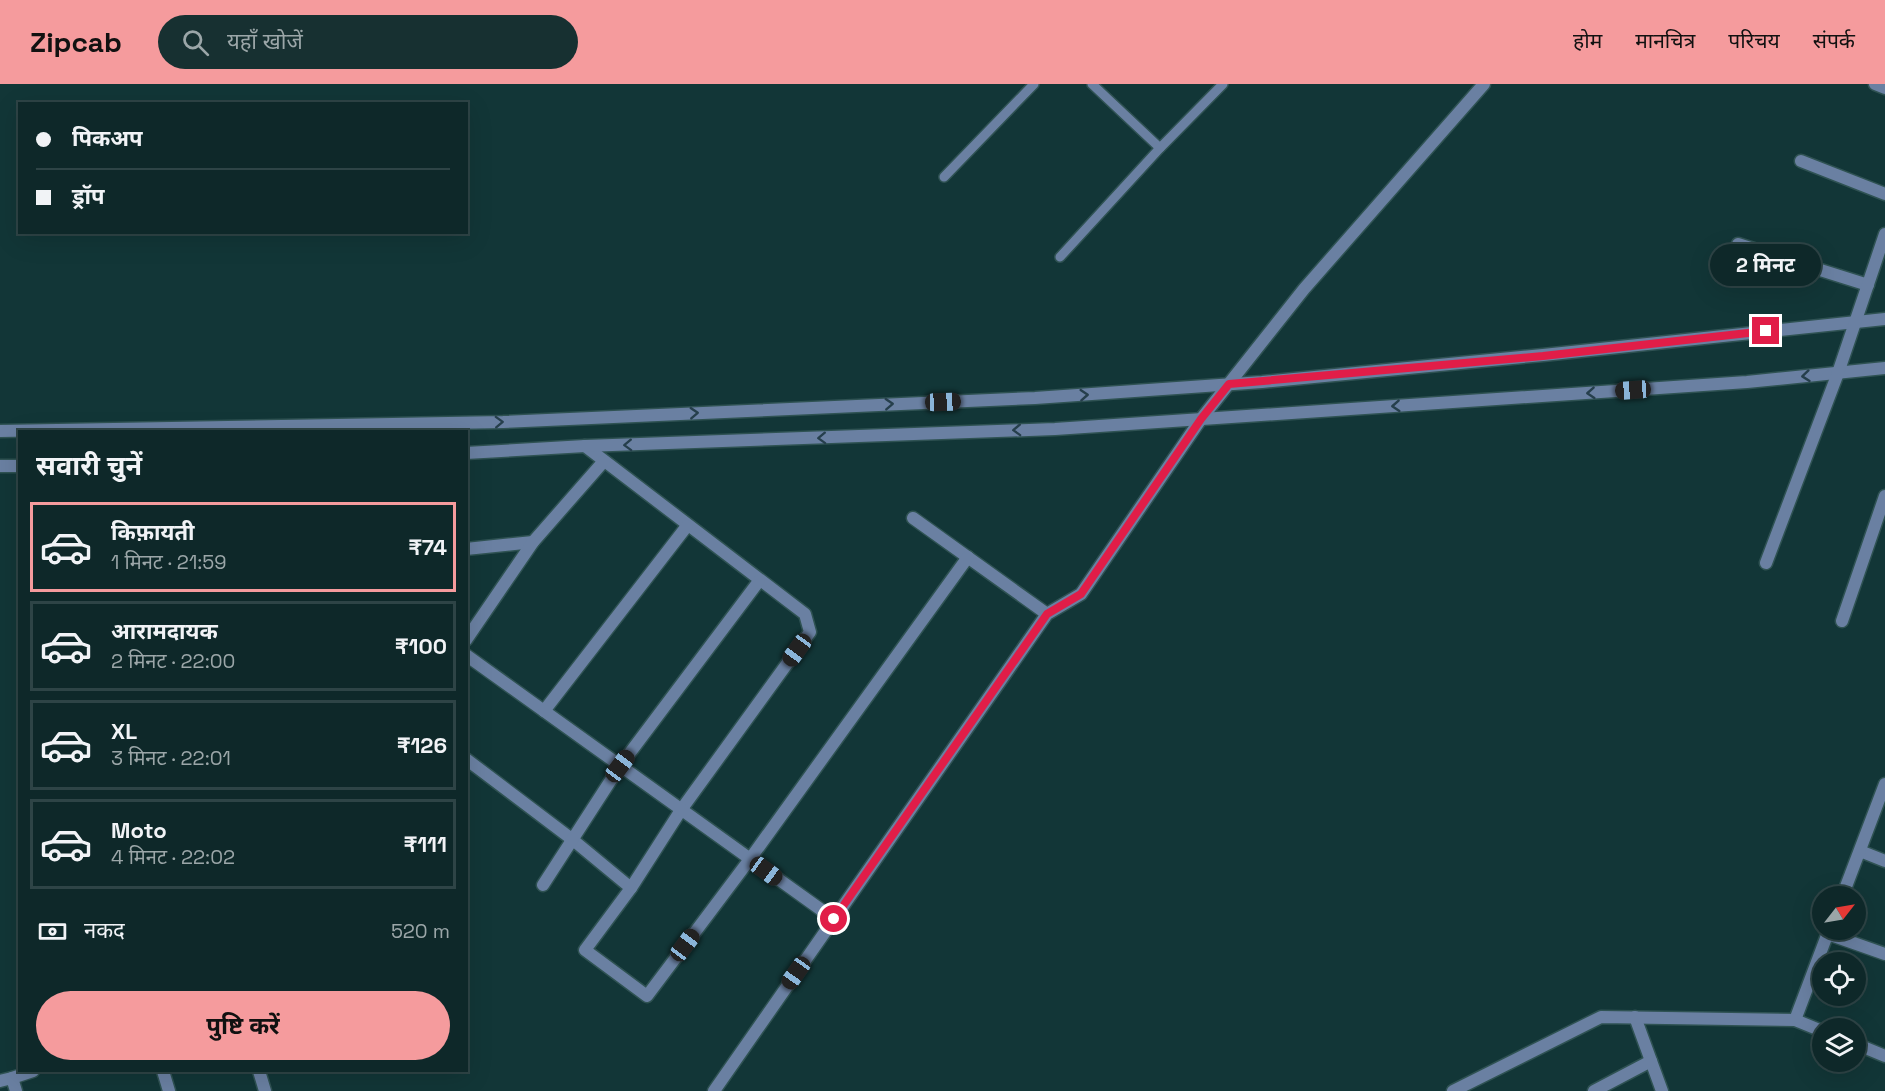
<!DOCTYPE html>
<html lang="hi">
<meta charset="utf-8">
<style>
:root{--surface:#0e2829;--page:#173031;--text:#f1f3f6;--muted:#9ba6a8;--line:#2e4446;--accent:#f59b9d}
body{margin:0;font-family:"Space Grotesk","Noto Sans Devanagari",sans-serif;background:var(--page);color:var(--text);height:100vh;display:flex;flex-direction:column;font-size:22px;white-space:nowrap}
*{box-sizing:border-box;margin:0}
p{font-size:20px;color:var(--muted)}
.icon{flex:none;width:33px;height:33px;fill:none;stroke:currentColor;stroke-width:2;stroke-linecap:round;stroke-linejoin:round}
.map{position:relative;flex:1;overflow:hidden}
.details{position:absolute;left:18px;top:346px;width:450px;height:642px;display:flex;flex-direction:column;background:var(--surface);border-radius:0px;box-shadow:0 6px 24px #0002,0 0 0 2px var(--line)}
.details>*{flex:none}
.top-card{position:absolute;left:18px;top:18px;width:450px;height:132px;border-radius:0px;box-shadow:0 6px 24px #0002,0 0 0 2px var(--line);display:grid;align-content:center;height:132px;padding:0 18px;background:var(--surface)}
.needle{width:39px;rotate:59deg}
.controls{position:absolute;left:1812px;top:802px;display:grid;gap:12px}
.controls a{display:grid;place-items:center;width:54px;height:54px;border-radius:50%;background:var(--surface);box-shadow:0 6px 24px #0002,0 0 0 2px var(--line);font-size:30px}
.end{position:absolute;width:27px;height:27px;margin:-14px;border:8px solid #e11d48;background:#fff;box-shadow:0 0 0 3px #fff}
.from{border-radius:50%}
.bubble{position:absolute;height:42px;border-radius:21px;background:var(--surface);box-shadow:0 6px 24px #0002,0 0 0 2px var(--line);font-size:20px;font-weight:700;line-height:42px;text-align:center}
.car{position:absolute;width:18px;height:36px;margin:-18px -9px;border-radius:8px;box-shadow:0 0 4px 2px #0007;background:linear-gradient(#222 24%,#8ab4d8 0 40%,#222 0 76%,#8ab4d8 0 86%,#222 0)}
.top-card b{display:flex;align-items:center;gap:21px;height:57px;font-size:22px}
.top-card b+b{border-top:2px solid var(--line)}
.top-card i{width:15px;height:15px;background:var(--text)}
ul{padding:0;list-style:none}
li{display:flex;align-items:center;gap:18px;height:90px;margin:0 12px 9px;padding:0 6px;border:3px solid var(--line);border-radius:0px}
li div{flex:1}
li b{display:block;font-size:22px}
li em{font-style:normal;font-weight:700}
li.active{border-color:var(--accent)}
li>.icon{width:54px;height:54px;stroke-width:1.5}
h2{padding:0 18px;font-size:27px;line-height:72px}
.pay{display:flex;align-items:center;gap:15px;height:66px;padding:0 18px;font-size:22px}
.pay p{margin-inline-start:auto}
.primary-button{display:flex;gap:12px;margin-top:auto;padding:12px 18px}
.primary-button a{flex:1;height:69px;border-radius:36px;background:var(--accent);color:#111;font-size:24px;font-weight:700;line-height:69px;text-align:center}
header{display:flex;align-items:center;gap:36px;box-sizing:border-box;height:84px;padding:0 30px;background:var(--accent);color:#111}
header strong{font-size:28px}
nav{display:flex;gap:33px;margin-inline-start:auto;font-size:21px}
.search{width:420px;height:54px;background:var(--page);display:flex;align-items:center;gap:15px;box-sizing:border-box;padding:0 21px;border-radius:33px;color:var(--muted);font-size:22px}
.map>svg:first-child{display:block}
.lines{fill:none;stroke-linecap:round;stroke-linejoin:round}
.lane-casing{stroke:#2f5253;stroke-width:12}
.street-casing{stroke:#2f5253;stroke-width:15}
.lane{stroke:#6a80a2;stroke-width:9}
.street{stroke:#6a80a2;stroke-width:12}
.oneway{stroke:#263f4c}
.route{stroke:#e11d48;stroke-width:8}
</style>
<header>
<strong>Zipcab</strong>
<div class="search"><svg class="icon" aria-label="search" viewBox="0 0 24 24"><circle cx="10" cy="10" r="6"/><path d="M15 15l6 6"/></svg>यहाँ खोजें</div>
<nav><a>होम</a><a>मानचित्र</a><a>परिचय</a><a>संपर्क</a></nav>
</header>
<div class="map">
<svg width="1885" height="1007" viewBox="0 0 1885 1007">
<rect width="100%" height="100%" fill="#123637"/>
<g class="lines">
<defs>
<g id="lane">
<polyline points="1092,0 1160,64"/>
<polyline points="944,93 1034,0"/>
<polyline points="1060,173 1160,64 1223,0"/>
</g>
<g id="street">
<polyline points="1875,0 1885,4"/>
<polyline points="1801,77 1885,110"/>
<polyline points="1738,160 1868,201"/>
<polyline points="0,347 503,338 1035,314 1262,298 1543,271 1885,235"/>
<polyline points="585,362 805,530 810,548 681,726 631,804"/>
<polyline points="466,369 585,362 1055,345 1747,298 1885,284"/>
<polyline points="0,382 20,382"/>
<polyline points="913,434 1047,530"/>
<polyline points="466,465 533,458"/>
<polyline points="1766,479 1838,289 1885,150"/>
<polyline points="1842,537 1885,412"/>
<polyline points="466,556 533,458 604,377"/>
<polyline points="466,571 834,835"/>
<polyline points="544,627 687,442"/>
<polyline points="466,675 573,756 631,804 585,866 647,912 750,775 968,473"/>
<polyline points="1860,767 1885,777"/>
<polyline points="543,801 620,682 759,497"/>
<polyline points="1842,813 1885,700"/>
<polyline points="1828,850 1885,870"/>
<polyline points="1635,933 1662,1007"/>
<polyline points="1795,936 1829,846"/>
<polyline points="1856,960 1885,972"/>
<polyline points="163,987 169,1007"/>
<polyline points="259,987 265,1007"/>
<polyline points="0,997 12,994"/>
<polyline points="16,1007 12,994 33,987"/>
<polyline points="714,1007 1047,530 1081,510 1201,335 1304,205 1484,0"/>
<polyline points="1453,1007 1601,933 1795,936 1822,947"/>
<polyline points="1594,1007 1651,977"/>
</g>
</defs>
<use href="#lane" class="lane-casing"/>
<use href="#street" class="street-casing"/>
<use href="#lane" class="lane"/>
<use href="#street" class="street"/>
</g>
<defs><path id="oneway-chevron" d="M-2-3.5L2.5 0L-2 3.5" fill="none" stroke-width="1.6" stroke-linecap="round" stroke-linejoin="round" transform="scale(1.5)"/></defs>
<g class="oneway">
<use href="#oneway-chevron" transform="translate(1806 292) rotate(174)"/>
<use href="#oneway-chevron" transform="translate(1591 309) rotate(176)"/>
<use href="#oneway-chevron" transform="translate(1084 311) rotate(-4)"/>
<use href="#oneway-chevron" transform="translate(889 320) rotate(-3)"/>
<use href="#oneway-chevron" transform="translate(1396 322) rotate(176)"/>
<use href="#oneway-chevron" transform="translate(694 329) rotate(-3)"/>
<use href="#oneway-chevron" transform="translate(499 338) rotate(-2)"/>
<use href="#oneway-chevron" transform="translate(1017 346) rotate(178)"/>
<use href="#oneway-chevron" transform="translate(822 354) rotate(178)"/>
<use href="#oneway-chevron" transform="translate(628 361) rotate(178)"/>
</g>
<g class="lines">
<polyline class="route" points="834,835 1047,530 1081,510 1201,335 1229,300 1543,272 1766,247"/>
</g>
</svg>
<div class="controls">
<a><svg class="needle" viewBox="-14 -14 28 28"><path d="M0-13l5 13h-10z" fill="#e53935"/><path d="M0 13l5-13h-10z" fill="#9ba6a8"/></svg></a>
<a><svg class="icon" aria-label="locate" viewBox="0 0 24 24"><circle cx="12" cy="12" r="6"/><path d="M12 2v4M12 18v4M2 12h4M18 12h4"/></svg></a>
<a><svg class="icon" aria-label="layers" viewBox="0 0 24 24"><path d="M12 4l9 5-9 5-9-5zM3 14l9 5 9-5"/></svg></a>
</div>
<i class="end from" style="left:834px;top:835px"></i>
<i class="end" style="left:1766px;top:247px"></i>
<div class="bubble" style="left:1710px;top:160px;width:111px">2 मिनट</div>
<i class="car" style="left:1633px;top:306px;rotate:266deg"></i>
<i class="car" style="left:943px;top:318px;rotate:88deg"></i>
<i class="car" style="left:797px;top:566px;rotate:216deg"></i>
<i class="car" style="left:620px;top:682px;rotate:37deg"></i>
<i class="car" style="left:766px;top:787px;rotate:126deg"></i>
<i class="car" style="left:685px;top:861px;rotate:37deg"></i>
<i class="car" style="left:796px;top:889px;rotate:215deg"></i>
<div class="top-card">
<b><i class="from"></i>पिकअप</b>
<b><i></i>ड्रॉप</b>
</div>
<section class="details">
<h2>सवारी चुनें</h2>
<ul>
<li class="active"><svg class="icon" aria-label="car" viewBox="0 0 24 24"><path d="M5 17H2v-5l4-1 3-4h7l3 4 3 1v5h-3M9 17h6M6 11h13"/><circle cx="7" cy="17" r="2"/><circle cx="17" cy="17" r="2"/></svg><div><b>किफ़ायती</b><p>1 मिनट · 21:59</p></div><em>₹74</em></li>
<li><svg class="icon" aria-label="car" viewBox="0 0 24 24"><path d="M5 17H2v-5l4-1 3-4h7l3 4 3 1v5h-3M9 17h6M6 11h13"/><circle cx="7" cy="17" r="2"/><circle cx="17" cy="17" r="2"/></svg><div><b>आरामदायक</b><p>2 मिनट · 22:00</p></div><em>₹100</em></li>
<li><svg class="icon" aria-label="car" viewBox="0 0 24 24"><path d="M5 17H2v-5l4-1 3-4h7l3 4 3 1v5h-3M9 17h6M6 11h13"/><circle cx="7" cy="17" r="2"/><circle cx="17" cy="17" r="2"/></svg><div><b>XL</b><p>3 मिनट · 22:01</p></div><em>₹126</em></li>
<li><svg class="icon" aria-label="car" viewBox="0 0 24 24"><path d="M5 17H2v-5l4-1 3-4h7l3 4 3 1v5h-3M9 17h6M6 11h13"/><circle cx="7" cy="17" r="2"/><circle cx="17" cy="17" r="2"/></svg><div><b>Moto</b><p>4 मिनट · 22:02</p></div><em>₹111</em></li>
</ul>
<div class="pay"><svg class="icon" aria-label="cash" viewBox="0 0 24 24"><path d="M3 7h18v10H3z"/><circle cx="12" cy="12" r="2"/></svg>नकद<p>520 m</p></div>
<div class="primary-button"><a>पुष्टि करें</a></div>
</section>
</div>
